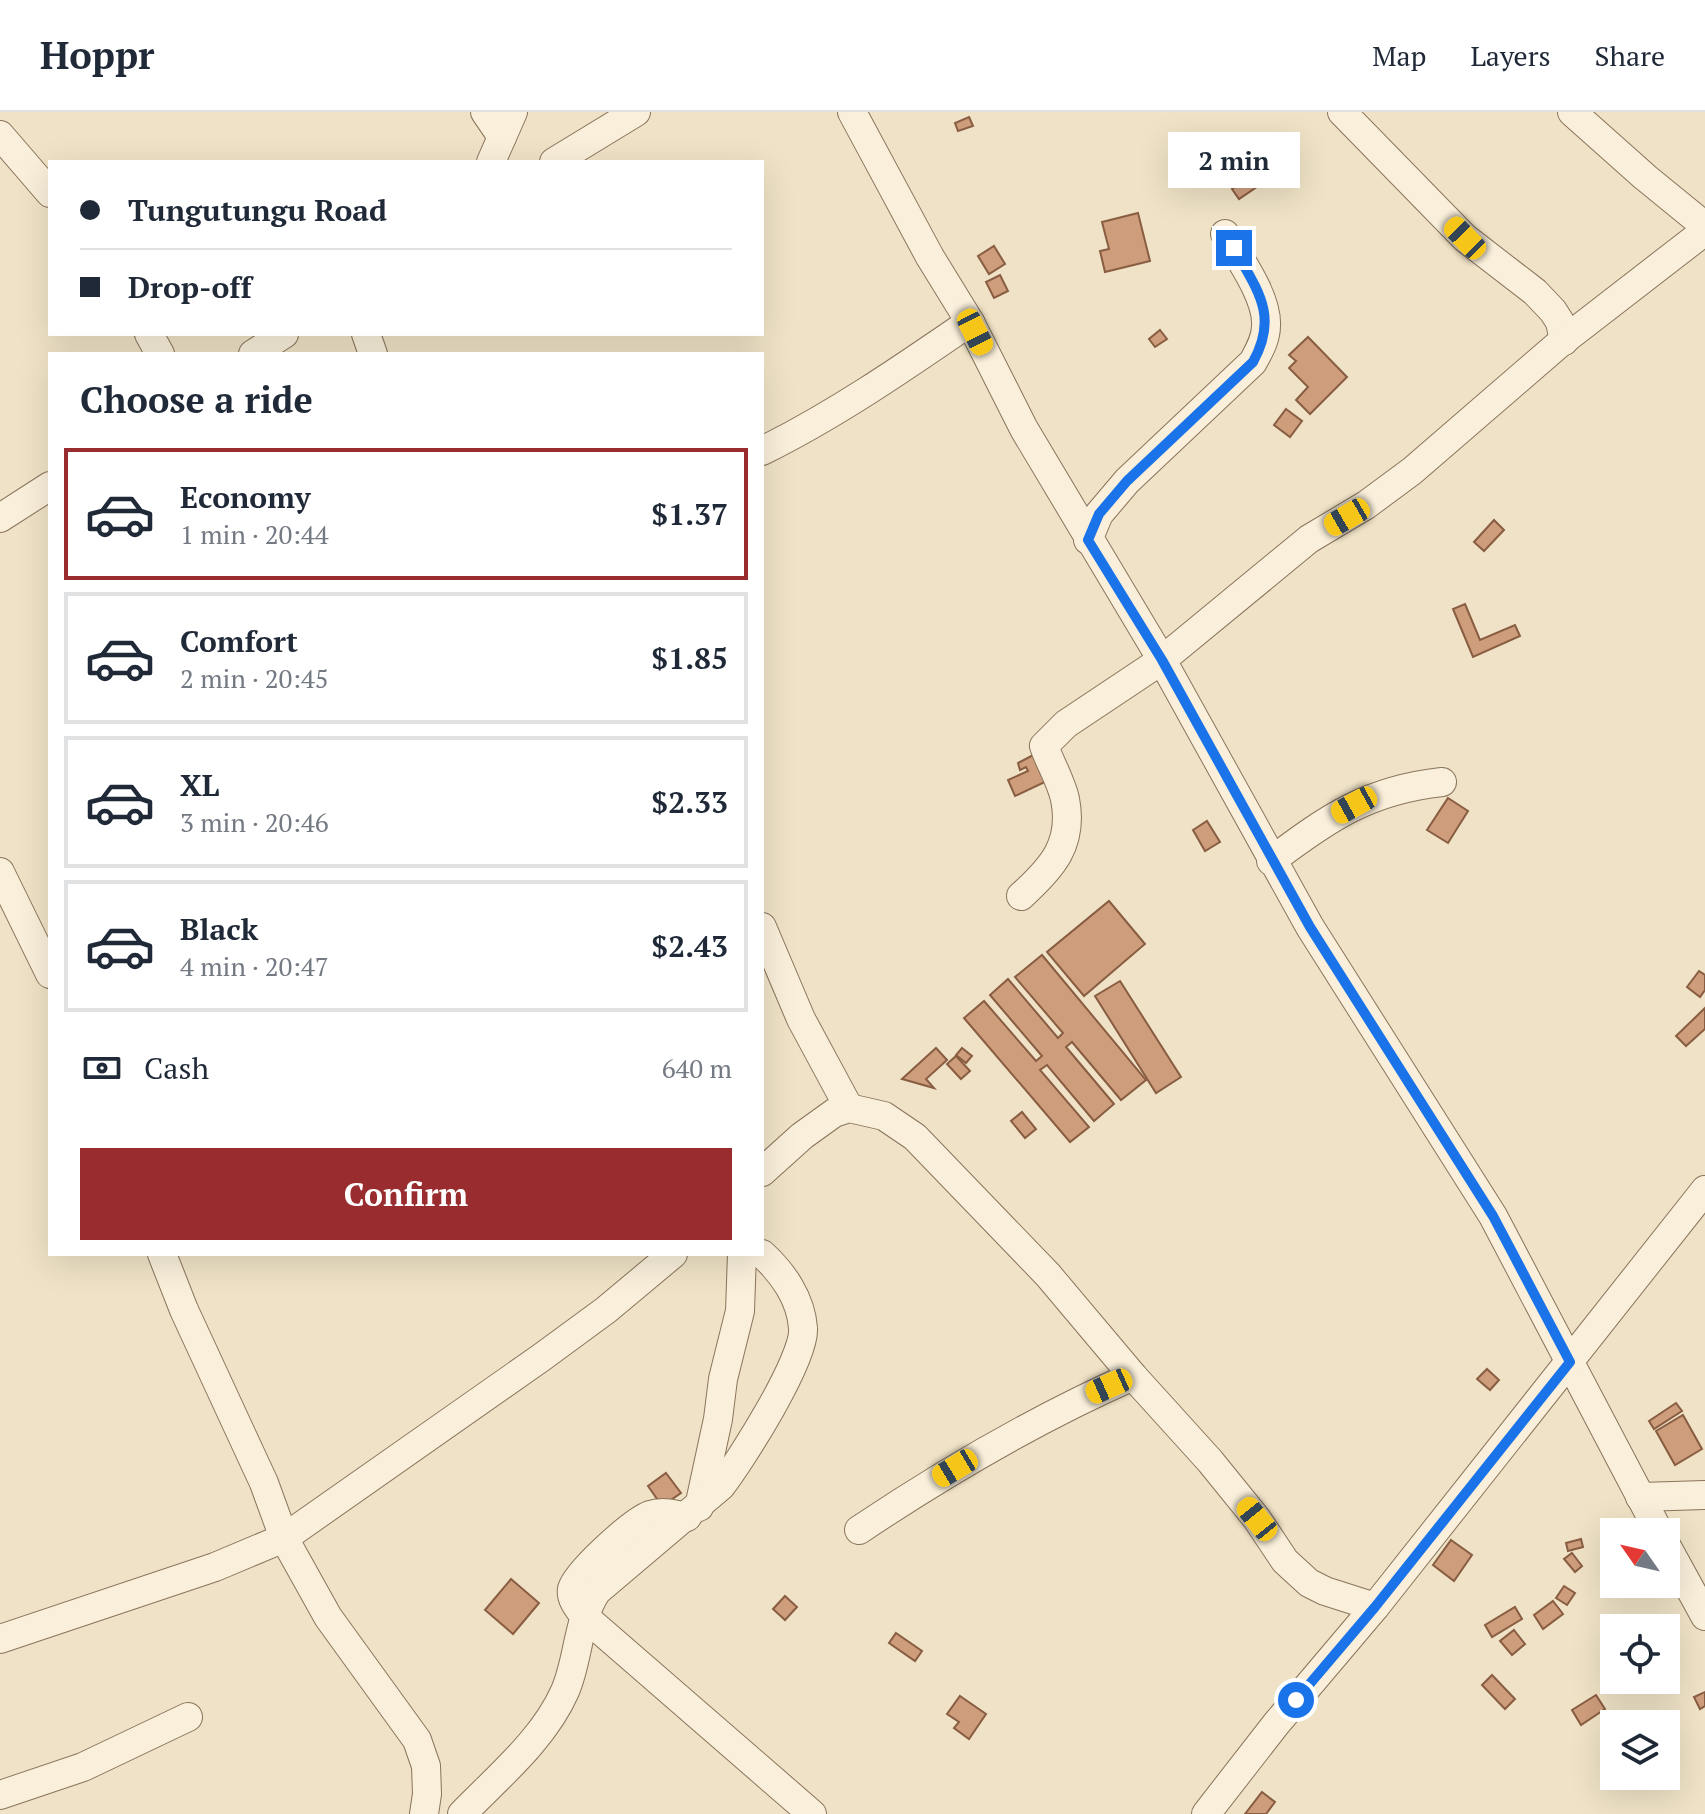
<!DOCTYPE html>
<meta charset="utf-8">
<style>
:root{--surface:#fff;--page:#f6f6f7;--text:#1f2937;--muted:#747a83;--line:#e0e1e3;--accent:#992c2e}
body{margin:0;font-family:"PT Serif",serif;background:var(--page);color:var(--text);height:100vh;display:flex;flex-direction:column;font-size:30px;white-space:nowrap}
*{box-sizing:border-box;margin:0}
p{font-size:26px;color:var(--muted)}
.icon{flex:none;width:44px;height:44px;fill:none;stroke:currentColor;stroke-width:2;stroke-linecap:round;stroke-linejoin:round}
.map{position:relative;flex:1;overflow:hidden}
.details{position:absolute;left:48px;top:240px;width:716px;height:904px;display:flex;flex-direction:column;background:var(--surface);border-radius:0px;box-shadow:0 8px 32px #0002}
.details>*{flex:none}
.guide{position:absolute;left:48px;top:48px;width:716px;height:176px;border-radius:0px;box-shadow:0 8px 32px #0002;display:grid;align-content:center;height:176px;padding:0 32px;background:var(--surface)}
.needle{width:52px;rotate:304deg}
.tools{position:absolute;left:1600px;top:1406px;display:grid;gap:16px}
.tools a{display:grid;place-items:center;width:80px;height:80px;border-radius:0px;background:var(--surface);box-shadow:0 8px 32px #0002;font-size:40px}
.end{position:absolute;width:36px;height:36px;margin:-18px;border:10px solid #1a73e8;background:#fff;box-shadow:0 0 0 4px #fff}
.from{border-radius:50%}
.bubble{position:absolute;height:56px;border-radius:0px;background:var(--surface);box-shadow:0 8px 32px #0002;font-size:26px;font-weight:700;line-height:56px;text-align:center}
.car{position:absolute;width:24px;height:48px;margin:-24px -12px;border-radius:10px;box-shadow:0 0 6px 2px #0007;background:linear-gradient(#f5c518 24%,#345 0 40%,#f5c518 0 76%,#345 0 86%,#f5c518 0)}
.guide b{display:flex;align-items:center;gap:28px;height:76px;font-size:30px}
.guide b+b{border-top:2px solid var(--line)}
.guide i{width:20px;height:20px;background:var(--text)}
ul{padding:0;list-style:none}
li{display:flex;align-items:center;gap:24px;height:132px;margin:0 16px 12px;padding:0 16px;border:4px solid var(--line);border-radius:0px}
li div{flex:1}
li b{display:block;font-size:30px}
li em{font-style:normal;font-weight:700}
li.on{border-color:var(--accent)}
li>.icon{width:72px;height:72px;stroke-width:1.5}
h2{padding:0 32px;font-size:36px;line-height:96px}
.pay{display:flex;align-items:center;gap:20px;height:88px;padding:0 32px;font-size:30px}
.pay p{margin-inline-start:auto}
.cta{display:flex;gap:16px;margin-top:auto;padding:16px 32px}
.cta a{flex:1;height:92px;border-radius:0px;background:var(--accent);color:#fff;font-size:32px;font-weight:700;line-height:92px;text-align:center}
header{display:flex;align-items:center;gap:48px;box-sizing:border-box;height:112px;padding:0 40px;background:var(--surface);border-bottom:2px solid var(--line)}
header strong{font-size:38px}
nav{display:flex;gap:44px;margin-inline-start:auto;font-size:28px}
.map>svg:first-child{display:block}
.building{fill:#cd9d7c;stroke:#895d42;stroke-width:2}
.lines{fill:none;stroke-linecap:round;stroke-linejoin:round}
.minor-casing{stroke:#8a745c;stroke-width:30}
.minor{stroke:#f9efda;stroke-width:28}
.route{stroke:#1a73e8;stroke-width:10}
</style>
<header>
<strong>Hoppr</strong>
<nav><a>Map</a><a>Layers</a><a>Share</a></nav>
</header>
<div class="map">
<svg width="1705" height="1702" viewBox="0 0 1705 1702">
<rect width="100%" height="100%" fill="#efe2c6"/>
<g class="building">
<polygon points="969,5 973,14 958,19 955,11"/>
<polygon points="1260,58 1267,68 1239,87 1232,77"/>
<polygon points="1138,101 1150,149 1105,160 1100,139 1109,137 1102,110"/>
<polygon points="994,134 1005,152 989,162 978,144"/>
<polygon points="1000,163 1008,179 994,186 986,170"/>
<polygon points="1160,218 1167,227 1155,235 1149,227"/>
<polygon points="1308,225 1347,265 1310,302 1296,288 1308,275 1289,256 1296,249 1289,243"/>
<polygon points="1286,297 1302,309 1290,325 1274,313"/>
<polygon points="1494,408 1504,418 1484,439 1474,430"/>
<polygon points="1465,492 1480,528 1515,513 1520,524 1473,545 1453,497"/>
<polygon points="1037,641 1049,668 1015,684 1008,668 1028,659 1026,655 1020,658 1018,651"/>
<polygon points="1448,686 1468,699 1448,731 1427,718"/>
<polygon points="1207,709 1220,730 1205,739 1193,718"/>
<polygon points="1109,789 1145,832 1084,884 1047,840"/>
<polygon points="1042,843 1146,968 1121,988 1072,930 1066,935 1114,992 1094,1009 1047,953 1040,958 1089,1015 1070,1030 964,906 984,889 1036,949 1042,944 990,883 1008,867 1058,926 1063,921 1015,865"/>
<polygon points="1699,859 1705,863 1705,878 1700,885 1687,875"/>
<polygon points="1120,869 1181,965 1156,981 1095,884"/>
<polygon points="1705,896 1705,917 1686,934 1676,924"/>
<polygon points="936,936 947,948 926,967 934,976 902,967"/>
<polygon points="962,936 972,944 966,951 956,943"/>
<polygon points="956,944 970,959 961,967 947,952"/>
<polygon points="1022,1000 1036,1017 1025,1026 1011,1009"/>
<polygon points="1487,1257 1499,1268 1490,1278 1477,1267"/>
<polygon points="1676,1291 1682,1299 1654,1317 1649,1309"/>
<polygon points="1683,1303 1702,1337 1675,1353 1656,1319"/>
<polygon points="666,1361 681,1381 662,1394 648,1374"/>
<polygon points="1581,1427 1583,1435 1568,1439 1566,1431"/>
<polygon points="1451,1428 1472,1443 1454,1469 1433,1453"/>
<polygon points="1614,1431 1614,1455 1604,1437"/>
<polygon points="1572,1441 1582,1454 1575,1460 1564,1447"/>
<polygon points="511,1467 539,1491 513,1522 485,1498"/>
<polygon points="1564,1474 1575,1481 1567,1493 1556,1486"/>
<polygon points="785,1484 797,1495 785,1508 773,1497"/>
<polygon points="1553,1489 1563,1502 1543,1517 1534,1503"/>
<polygon points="1515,1495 1522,1507 1492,1525 1485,1513"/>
<polygon points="1514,1518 1525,1532 1512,1543 1500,1529"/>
<polygon points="896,1521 922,1539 915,1549 889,1531"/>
<polygon points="1492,1563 1515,1587 1505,1597 1482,1573"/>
<polygon points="1705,1580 1705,1594 1700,1597 1694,1585"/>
<polygon points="1596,1583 1605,1597 1581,1613 1572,1598"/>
<polygon points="960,1584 986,1602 969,1627 954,1616 959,1610 947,1602"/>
<polygon points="1262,1680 1275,1690 1266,1702 1245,1702"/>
</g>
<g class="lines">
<defs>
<g id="minor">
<polyline points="485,0 502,25"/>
<polyline points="852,0 930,145 970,210 1024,317 1162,548 1310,815 1493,1104 1659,1420"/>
<polyline points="1342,0 1465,126 1535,180 1553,199 1560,210 1564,229"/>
<polyline points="1572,0 1645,65 1705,114"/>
<polyline points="0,23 50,81"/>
<polyline points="491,50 513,0"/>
<polyline points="554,50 636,0"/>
<polyline points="149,222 160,242"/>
<polyline points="366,222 373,242"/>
<polyline points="253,242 284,222"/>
<path d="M762,339C835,303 903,256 970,210"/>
<polyline points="0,406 50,374"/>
<path d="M1088,428L1099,402L1127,369L1253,250C1259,239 1266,227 1266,214C1268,186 1239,146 1225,122"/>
<path d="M1271,749C1329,705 1369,678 1442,670"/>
<polyline points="0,760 50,862"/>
<path d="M1021,784C1052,756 1074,732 1065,687C1061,669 1050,651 1044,634L1066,612L1162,548L1309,427L1366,393L1412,359L1559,232L1705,119"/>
<polyline points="762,815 801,907 849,996"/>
<polyline points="762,1060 802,1024 834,1001 849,996 884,1004 915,1025 1048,1163 1133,1264 1210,1349 1257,1407 1285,1449 1309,1471 1325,1479 1375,1495"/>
<polyline points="162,1142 184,1198 264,1371 284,1426 328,1505 417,1628 426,1654 427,1682 424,1702"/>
<polyline points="1640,1385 1705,1383"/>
<polyline points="699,1395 718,1307 723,1267 740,1199 742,1142"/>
<path d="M687,1405C675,1402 662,1399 650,1403C633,1409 576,1461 572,1477C570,1487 579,1497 585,1505L812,1702"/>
<path d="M859,1418C947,1359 1036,1307 1133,1264"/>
<polyline points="1666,1433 1705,1504"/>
<polyline points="0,1527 215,1455 284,1426 542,1245 606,1198 673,1142"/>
<polyline points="0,1683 83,1655 188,1605"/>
<path d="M462,1702C498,1665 544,1627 565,1579C579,1547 577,1509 597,1479L721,1374C741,1348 806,1246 803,1216C801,1187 783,1161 762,1142"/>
<polyline points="1206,1702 1276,1612 1375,1495 1705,1078"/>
</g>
</defs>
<use href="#minor" class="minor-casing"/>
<use href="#minor" class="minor"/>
</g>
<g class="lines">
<path class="route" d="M1234,136C1257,178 1279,203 1253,250L1127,369L1099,402L1088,428L1162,548L1310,815L1493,1104L1570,1250L1375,1495L1296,1588"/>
</g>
</svg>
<div class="tools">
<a><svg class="needle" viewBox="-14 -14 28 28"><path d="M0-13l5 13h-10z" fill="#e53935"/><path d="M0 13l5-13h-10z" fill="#747a83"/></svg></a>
<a><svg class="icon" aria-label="locate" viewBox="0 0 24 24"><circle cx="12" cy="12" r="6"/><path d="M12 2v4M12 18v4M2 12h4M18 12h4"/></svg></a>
<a><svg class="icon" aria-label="layers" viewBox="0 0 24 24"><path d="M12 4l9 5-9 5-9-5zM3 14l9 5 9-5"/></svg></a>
</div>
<i class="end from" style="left:1296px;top:1588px"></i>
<i class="end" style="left:1234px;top:136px"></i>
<div class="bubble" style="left:1168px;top:20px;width:132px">2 min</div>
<i class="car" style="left:1465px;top:126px;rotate:316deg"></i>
<i class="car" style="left:975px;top:220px;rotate:153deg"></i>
<i class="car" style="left:1347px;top:405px;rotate:240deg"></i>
<i class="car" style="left:1354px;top:693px;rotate:241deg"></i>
<i class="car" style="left:1109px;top:1274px;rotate:246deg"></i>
<i class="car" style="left:955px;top:1356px;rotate:239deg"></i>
<i class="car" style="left:1257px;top:1407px;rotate:321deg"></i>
<div class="guide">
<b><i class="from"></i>Tungutungu Road</b>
<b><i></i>Drop-off</b>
</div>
<section class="details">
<h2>Choose a ride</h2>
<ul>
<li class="on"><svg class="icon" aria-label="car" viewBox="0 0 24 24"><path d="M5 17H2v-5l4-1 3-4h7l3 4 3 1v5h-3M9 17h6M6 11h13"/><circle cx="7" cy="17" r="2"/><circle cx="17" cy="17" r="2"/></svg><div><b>Economy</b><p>1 min · 20:44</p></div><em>$1.37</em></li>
<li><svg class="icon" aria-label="car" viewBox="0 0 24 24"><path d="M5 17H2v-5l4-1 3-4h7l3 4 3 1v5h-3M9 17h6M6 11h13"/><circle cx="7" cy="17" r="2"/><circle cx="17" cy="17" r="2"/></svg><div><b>Comfort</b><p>2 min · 20:45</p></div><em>$1.85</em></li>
<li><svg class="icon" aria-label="car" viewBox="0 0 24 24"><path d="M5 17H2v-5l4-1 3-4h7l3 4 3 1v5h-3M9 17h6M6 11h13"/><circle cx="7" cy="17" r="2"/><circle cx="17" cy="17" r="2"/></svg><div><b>XL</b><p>3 min · 20:46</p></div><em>$2.33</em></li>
<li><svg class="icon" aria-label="car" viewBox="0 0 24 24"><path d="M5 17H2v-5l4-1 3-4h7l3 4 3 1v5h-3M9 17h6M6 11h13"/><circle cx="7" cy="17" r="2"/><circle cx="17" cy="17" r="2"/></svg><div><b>Black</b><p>4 min · 20:47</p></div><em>$2.43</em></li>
</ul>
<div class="pay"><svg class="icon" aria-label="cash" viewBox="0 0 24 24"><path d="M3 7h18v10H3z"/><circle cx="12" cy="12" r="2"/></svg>Cash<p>640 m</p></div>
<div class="cta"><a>Confirm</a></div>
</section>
</div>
